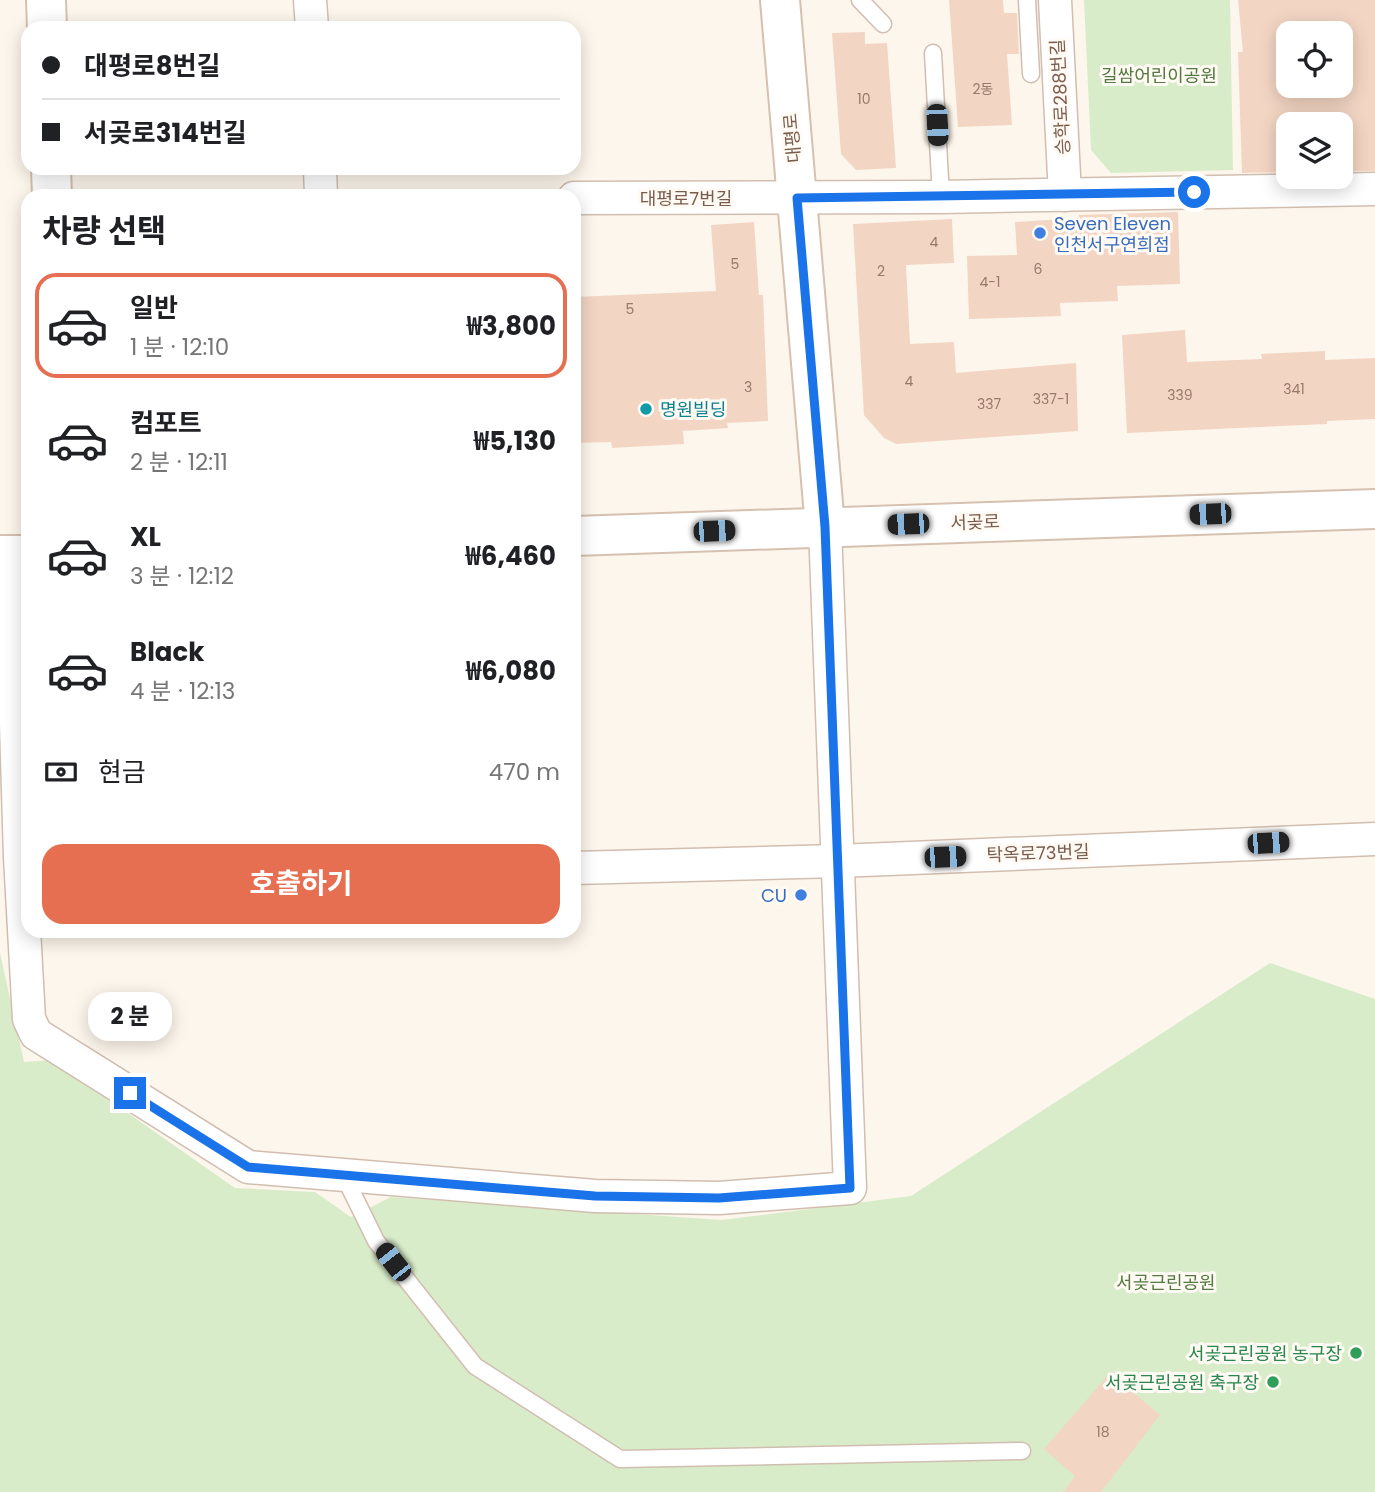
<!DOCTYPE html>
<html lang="ko">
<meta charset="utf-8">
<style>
:root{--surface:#fff;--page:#f2f2f2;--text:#202124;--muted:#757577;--line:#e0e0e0;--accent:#e76f51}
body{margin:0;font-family:Poppins,"Noto Sans KR",sans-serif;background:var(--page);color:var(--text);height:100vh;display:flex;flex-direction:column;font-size:26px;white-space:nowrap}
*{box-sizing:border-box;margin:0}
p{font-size:23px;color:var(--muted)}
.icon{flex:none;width:38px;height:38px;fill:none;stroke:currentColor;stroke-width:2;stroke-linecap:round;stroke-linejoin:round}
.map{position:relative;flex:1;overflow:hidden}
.sheet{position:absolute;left:21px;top:189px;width:560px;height:749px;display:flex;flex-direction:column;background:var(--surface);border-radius:21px;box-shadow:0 4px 18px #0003}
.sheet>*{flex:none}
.top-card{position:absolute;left:21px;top:21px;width:560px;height:154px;border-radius:21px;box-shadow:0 4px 18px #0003;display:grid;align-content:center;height:154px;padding:0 21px;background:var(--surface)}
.controls{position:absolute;left:1276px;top:21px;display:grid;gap:14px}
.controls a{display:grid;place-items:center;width:77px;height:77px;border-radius:14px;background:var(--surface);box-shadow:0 4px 18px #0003;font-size:35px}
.end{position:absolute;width:32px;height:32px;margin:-16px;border:9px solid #1a73e8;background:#fff;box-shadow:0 0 0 4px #fff}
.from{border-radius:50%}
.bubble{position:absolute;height:49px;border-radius:21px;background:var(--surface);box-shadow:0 4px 18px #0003;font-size:23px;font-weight:700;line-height:49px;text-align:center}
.car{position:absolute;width:21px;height:42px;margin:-21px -10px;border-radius:9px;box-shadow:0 0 5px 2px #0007;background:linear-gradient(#222 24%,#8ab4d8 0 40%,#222 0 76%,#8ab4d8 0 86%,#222 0)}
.top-card b{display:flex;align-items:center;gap:24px;height:66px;font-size:26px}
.top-card b+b{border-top:2px solid var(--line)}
.top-card i{width:18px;height:18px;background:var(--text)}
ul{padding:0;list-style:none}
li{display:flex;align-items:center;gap:21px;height:105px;margin:0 14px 10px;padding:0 7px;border:4px solid transparent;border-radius:21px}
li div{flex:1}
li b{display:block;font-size:26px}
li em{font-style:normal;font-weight:700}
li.current{border-color:var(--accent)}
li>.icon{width:63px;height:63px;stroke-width:1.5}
h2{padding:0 21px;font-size:32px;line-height:84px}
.pay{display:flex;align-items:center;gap:18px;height:77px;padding:0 21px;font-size:26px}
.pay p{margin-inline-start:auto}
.button{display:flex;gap:14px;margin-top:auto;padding:14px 21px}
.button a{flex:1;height:80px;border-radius:21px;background:var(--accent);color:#fff;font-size:28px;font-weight:700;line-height:80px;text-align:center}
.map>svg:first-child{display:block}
.green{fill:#d8ecc9}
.building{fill:#f3d5c3;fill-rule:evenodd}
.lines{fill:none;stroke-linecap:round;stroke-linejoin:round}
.lane-casing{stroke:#d1beb0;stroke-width:19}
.street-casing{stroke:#d1beb0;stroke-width:35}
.secondary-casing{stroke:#d6c0b0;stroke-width:42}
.lane{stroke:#fff;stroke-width:16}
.street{stroke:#fff;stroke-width:32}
.secondary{stroke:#fff;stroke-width:38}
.route{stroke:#1a73e8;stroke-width:9}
.shop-dot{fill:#3f7fe0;stroke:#fffaf3;stroke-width:2.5}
.culture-dot{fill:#0f9aa8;stroke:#fffaf3;stroke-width:2.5}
.leisure-dot{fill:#2e9e5b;stroke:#fffaf3;stroke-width:2.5}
.labels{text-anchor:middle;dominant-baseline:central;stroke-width:6;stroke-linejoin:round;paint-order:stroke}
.number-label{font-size:14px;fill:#987a6a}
.park-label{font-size:18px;fill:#537a41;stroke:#fffaf3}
.street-label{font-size:18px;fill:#7a5c4d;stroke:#fffaf3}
.shop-label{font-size:18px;fill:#366cbe;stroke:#fffaf3;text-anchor:start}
.culture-label{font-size:18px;fill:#0d838f;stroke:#fffaf3;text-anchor:start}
.leisure-label{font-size:18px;fill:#27864d;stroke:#fffaf3;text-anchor:end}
</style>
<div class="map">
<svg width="1375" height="1492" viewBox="0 0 1375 1492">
<rect width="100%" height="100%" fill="#fdf6ec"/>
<g class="green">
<polygon points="1084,0 1230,0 1233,170 1111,173 1091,150"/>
<polygon points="0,953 24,1062 52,1060 235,1188 315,1192 351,1217 391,1197 722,1220 911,1196 1270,963 1375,999 1375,1492 0,1492"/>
</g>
<g class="building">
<polygon points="949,0 1003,0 1004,13 1017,13 1019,54 1007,54 1012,125 958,127"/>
<path d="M1238,0H1375V171H1340V124H1288V172L1242,173L1238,52H1243ZM1288,33H1340V86H1288Z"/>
<polygon points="865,32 865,44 887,43 896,168 856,170 841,154 832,33"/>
<polygon points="1178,212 1180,284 1117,286 1118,301 1060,303 1061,316 969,319 967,256 1017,255 1015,222 1079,218 1079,215"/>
<polygon points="952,219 954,263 906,265 910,344 954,342 956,373 1076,363 1078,431 896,444 884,438 864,415 853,224"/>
<polygon points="754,222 759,295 763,295 768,421 727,423 728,428 683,431 684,444 612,448 611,442 574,443 574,297 716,291 711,225"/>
<polygon points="1185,330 1187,362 1262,359 1261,354 1325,351 1325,360 1375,358 1375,419 1327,421 1327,424 1127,433 1122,335"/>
<polygon points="1110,1373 1160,1415 1101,1492 1063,1492 1075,1476 1044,1449"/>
</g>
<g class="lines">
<defs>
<g id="lane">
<polyline points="860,0 883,24"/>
<polyline points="1027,0 1031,74"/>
<polyline points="933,53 941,197"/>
<polyline points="344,1176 376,1241 475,1366 620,1459 1022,1451"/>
</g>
<g id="street">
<polyline points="310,0 312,28"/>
<polyline points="1055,0 1065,195"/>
<polyline points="320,168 321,196"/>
<polyline points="574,198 941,197 1375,189"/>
<polyline points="11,556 20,857 29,1019 36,1034 248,1167 595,1196 719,1198 850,1188 825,527"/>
<polyline points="574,868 838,861 1375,839"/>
</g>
<g id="secondary">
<polyline points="46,0 47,28"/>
<polyline points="780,0 825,527"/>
<polyline points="51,168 52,196"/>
<polyline points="574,536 1375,509"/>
<polyline points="0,555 28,555"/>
</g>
</defs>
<use href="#lane" class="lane-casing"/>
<use href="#street" class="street-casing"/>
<use href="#secondary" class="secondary-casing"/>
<use href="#lane" class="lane"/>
<use href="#street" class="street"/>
<use href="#secondary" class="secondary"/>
</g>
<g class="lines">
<polyline class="route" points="130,1093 248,1167 595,1196 719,1198 850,1188 825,527 797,198 1194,192"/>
</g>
<g class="shop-dot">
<circle cx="1040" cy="233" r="7"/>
<circle cx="801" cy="895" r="7"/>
</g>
<circle class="culture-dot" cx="646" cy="409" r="7"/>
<g class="leisure-dot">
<circle cx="1356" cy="1353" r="7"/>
<circle cx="1273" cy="1382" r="7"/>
</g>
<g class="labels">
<g class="number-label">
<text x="983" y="89">2동</text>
<text x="864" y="99">10</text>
<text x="934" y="242">4</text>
<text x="735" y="264">5</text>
<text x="1038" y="269">6</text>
<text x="881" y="271">2</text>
<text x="990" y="282">4-1</text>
<text x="630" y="309">5</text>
<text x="909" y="381">4</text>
<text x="748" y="387">3</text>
<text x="1294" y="389">341</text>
<text x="1180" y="395">339</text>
<text x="1051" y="399">337-1</text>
<text x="989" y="404">337</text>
<text x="1103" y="1432">18</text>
</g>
<g class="park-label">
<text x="1159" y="75">길쌈어린이공원</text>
<text x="1166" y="1282">서곶근린공원</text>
</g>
<g class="street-label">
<text transform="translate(1060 97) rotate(-93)">승학로288번길</text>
<text transform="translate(792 138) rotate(-95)">대평로</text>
<text x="686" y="198">대평로7번길</text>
<text transform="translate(975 522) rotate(-2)">서곶로</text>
<text transform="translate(1038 853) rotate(-2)">탁옥로73번길</text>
</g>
<g class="shop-label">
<text x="1054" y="223">Seven Eleven<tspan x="1054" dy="21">인천서구연희점</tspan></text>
<text x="787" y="895" text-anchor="end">CU</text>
</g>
<g class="culture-label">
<text x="660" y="409">명원빌딩</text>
</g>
<g class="leisure-label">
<text x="1342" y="1353">서곶근린공원 농구장</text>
<text x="1259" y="1382">서곶근린공원 축구장</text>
</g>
</g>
</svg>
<div class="controls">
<a><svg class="icon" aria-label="locate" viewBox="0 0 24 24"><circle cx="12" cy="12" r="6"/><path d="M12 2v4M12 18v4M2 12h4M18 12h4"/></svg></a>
<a><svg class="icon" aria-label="layers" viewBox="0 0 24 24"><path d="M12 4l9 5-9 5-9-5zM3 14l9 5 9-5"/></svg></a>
</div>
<i class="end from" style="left:1194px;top:192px"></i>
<i class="end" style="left:130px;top:1093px"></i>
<div class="bubble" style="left:88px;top:992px;width:84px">2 분</div>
<i class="car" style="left:937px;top:125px;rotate:177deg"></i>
<i class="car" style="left:1210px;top:514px;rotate:268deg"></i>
<i class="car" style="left:908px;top:524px;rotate:268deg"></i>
<i class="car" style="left:714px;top:531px;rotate:88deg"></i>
<i class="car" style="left:1268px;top:843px;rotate:87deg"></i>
<i class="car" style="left:945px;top:857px;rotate:88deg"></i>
<i class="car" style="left:393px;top:1262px;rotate:322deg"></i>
<div class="top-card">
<b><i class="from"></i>대평로8번길</b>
<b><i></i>서곶로314번길</b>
</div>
<section class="sheet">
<h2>차량 선택</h2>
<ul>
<li class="current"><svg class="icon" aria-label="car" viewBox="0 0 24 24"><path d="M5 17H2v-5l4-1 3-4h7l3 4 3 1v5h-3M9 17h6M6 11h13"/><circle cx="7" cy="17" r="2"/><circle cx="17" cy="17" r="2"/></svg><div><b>일반</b><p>1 분 · 12:10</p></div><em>₩3,800</em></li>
<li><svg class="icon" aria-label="car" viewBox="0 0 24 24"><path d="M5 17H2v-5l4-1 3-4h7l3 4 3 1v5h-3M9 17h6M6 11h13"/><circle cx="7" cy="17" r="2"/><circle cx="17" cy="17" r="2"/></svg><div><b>컴포트</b><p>2 분 · 12:11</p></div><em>₩5,130</em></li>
<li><svg class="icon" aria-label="car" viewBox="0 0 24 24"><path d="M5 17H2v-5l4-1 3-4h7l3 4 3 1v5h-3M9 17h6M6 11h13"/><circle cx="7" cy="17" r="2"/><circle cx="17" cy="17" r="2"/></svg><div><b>XL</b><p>3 분 · 12:12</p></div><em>₩6,460</em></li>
<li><svg class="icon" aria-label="car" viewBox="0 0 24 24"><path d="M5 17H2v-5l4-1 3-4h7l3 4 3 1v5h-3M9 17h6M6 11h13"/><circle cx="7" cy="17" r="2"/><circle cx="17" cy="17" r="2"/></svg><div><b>Black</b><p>4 분 · 12:13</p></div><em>₩6,080</em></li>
</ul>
<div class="pay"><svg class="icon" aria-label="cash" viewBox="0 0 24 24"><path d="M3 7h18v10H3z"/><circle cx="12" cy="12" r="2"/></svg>현금<p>470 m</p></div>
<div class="button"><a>호출하기</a></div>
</section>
</div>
